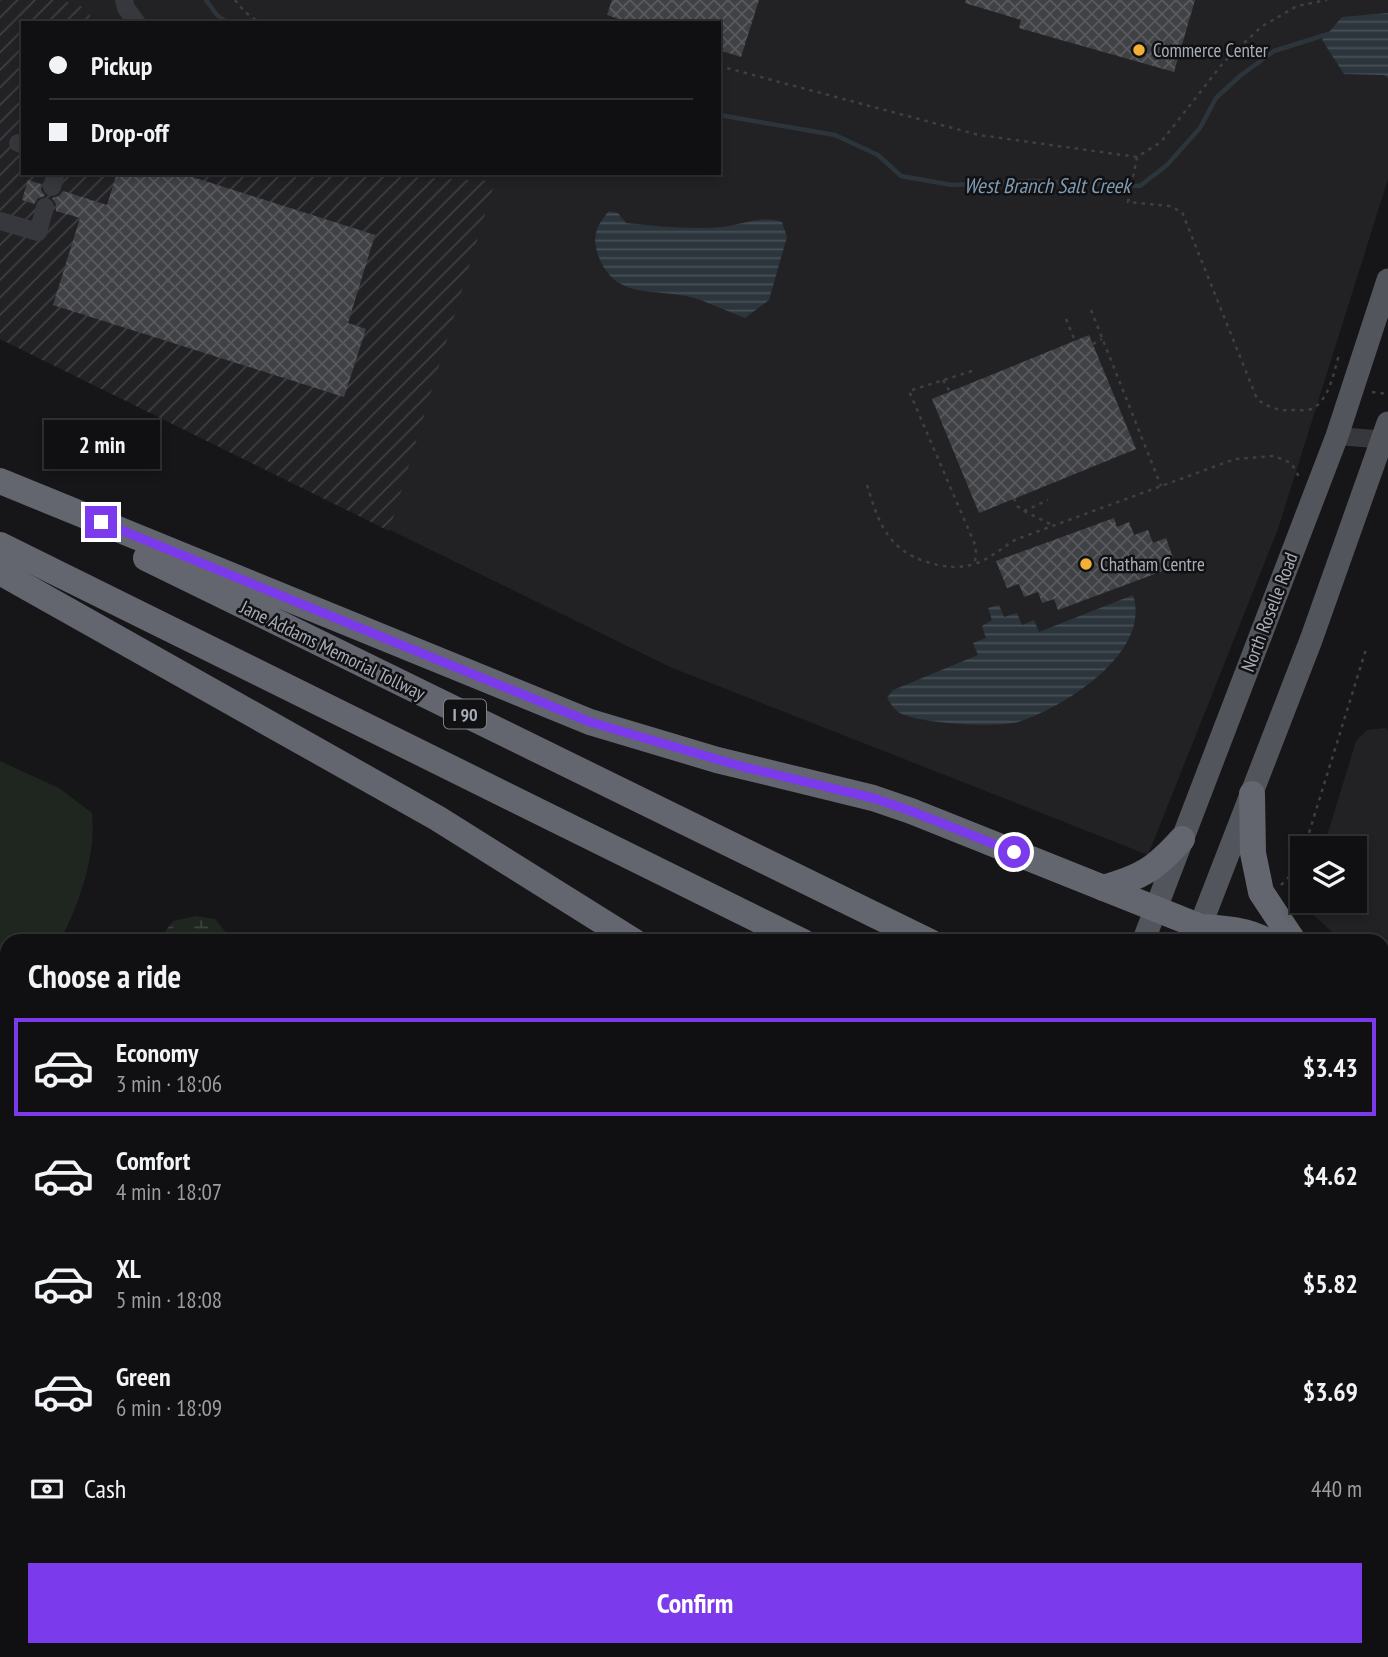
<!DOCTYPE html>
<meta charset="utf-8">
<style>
:root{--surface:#101012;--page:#1e1e20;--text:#f1f3f6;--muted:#9c9d9f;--line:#303032;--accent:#7c3aed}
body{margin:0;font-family:"PT Sans Narrow",sans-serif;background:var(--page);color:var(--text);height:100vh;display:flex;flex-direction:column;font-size:26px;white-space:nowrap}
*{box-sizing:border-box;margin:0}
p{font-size:23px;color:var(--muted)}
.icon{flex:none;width:38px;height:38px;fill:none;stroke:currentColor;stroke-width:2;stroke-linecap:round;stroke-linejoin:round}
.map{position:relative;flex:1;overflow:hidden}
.drawer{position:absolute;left:0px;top:934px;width:1390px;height:723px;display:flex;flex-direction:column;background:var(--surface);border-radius:21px 21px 0 0;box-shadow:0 4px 10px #0003,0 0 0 2px var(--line)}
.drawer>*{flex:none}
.hud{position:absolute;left:21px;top:21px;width:700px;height:154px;border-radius:0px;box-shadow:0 4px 10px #0003,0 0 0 2px var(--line);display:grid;align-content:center;height:154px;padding:0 28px;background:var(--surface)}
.tools{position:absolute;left:1290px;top:836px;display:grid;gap:14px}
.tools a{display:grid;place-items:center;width:77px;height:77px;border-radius:0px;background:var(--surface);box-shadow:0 4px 10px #0003,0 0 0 2px var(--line);font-size:35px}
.end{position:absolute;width:32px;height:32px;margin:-16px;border:9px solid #7c3aed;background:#fff;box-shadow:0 0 0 4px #fff}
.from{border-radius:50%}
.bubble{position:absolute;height:49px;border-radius:0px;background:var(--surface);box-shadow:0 4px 10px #0003,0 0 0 2px var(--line);font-size:23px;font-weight:700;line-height:49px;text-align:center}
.hud b{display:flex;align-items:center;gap:24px;height:66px;font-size:26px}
.hud b+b{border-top:2px solid var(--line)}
.hud i{width:18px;height:18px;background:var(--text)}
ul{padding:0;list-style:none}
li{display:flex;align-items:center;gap:21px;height:98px;margin:0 14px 10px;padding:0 14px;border:4px solid transparent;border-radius:0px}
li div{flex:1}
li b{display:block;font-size:26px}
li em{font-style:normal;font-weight:700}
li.active{border-color:var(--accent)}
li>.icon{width:63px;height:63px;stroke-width:1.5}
h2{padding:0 28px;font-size:32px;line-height:84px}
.pay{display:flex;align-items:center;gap:18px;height:77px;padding:0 28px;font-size:26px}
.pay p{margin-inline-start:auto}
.cta{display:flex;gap:14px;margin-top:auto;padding:14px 28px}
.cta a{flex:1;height:80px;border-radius:0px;background:var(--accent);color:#fff;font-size:28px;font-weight:700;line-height:80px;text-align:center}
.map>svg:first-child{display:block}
.built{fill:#222225;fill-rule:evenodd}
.industrial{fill:url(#industrial-furrows)}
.grass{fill:#1e261f}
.wetland{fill:url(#wetland-marsh)}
.water{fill:url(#water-rules)}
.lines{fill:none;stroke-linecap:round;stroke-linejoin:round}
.stream{stroke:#2c353c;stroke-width:4.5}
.building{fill:url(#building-cross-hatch)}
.path{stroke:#3d3f44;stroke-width:2.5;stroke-dasharray:3.5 5;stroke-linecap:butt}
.minor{stroke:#37383d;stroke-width:18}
.major{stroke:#53555c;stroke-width:23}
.highway{stroke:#63666e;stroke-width:26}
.route{stroke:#7c3aed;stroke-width:9}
.poi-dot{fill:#f2b134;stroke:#111113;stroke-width:2.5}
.labels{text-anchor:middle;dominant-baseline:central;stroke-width:5;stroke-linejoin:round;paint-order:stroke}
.shield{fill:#111113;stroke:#7b7e86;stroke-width:2}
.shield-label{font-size:18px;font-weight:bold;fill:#a8adb8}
.poi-label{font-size:19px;fill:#a8adb8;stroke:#111113;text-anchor:start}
.street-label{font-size:19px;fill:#a8adb8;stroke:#111113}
.water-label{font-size:21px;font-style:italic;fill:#7f9bb3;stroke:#111113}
</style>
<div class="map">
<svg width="1388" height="1657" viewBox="0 0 1388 1657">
<defs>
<pattern id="industrial-furrows" width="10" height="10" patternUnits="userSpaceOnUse" patternTransform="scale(1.75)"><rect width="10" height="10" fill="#222225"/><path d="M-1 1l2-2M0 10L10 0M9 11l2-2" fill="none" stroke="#3f3f43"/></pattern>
<pattern id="wetland-marsh" width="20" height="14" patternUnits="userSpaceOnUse" patternTransform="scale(1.75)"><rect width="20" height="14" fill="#1e261f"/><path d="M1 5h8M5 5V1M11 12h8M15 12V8" fill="none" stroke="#3c433d"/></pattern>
<pattern id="water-rules" width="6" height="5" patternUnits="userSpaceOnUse" patternTransform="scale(1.75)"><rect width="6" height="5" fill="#2c353c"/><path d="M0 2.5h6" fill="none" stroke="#485056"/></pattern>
<pattern id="building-cross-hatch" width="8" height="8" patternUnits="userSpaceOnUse" patternTransform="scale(1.75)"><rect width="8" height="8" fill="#404145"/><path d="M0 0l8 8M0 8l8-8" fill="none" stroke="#595a5e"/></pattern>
</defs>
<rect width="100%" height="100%" fill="#161618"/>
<g class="built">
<path d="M0,0H1388V179L1278,529L1148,855L670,667L0,339ZM23,23H719V173H23Z"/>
<polygon points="1385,728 1388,730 1388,984 1383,979 1382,942 1342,941 1305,907 1307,901 1354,901 1354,849 1323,849 1356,741 1367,730"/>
<polygon points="1383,1567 1388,1567 1388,1657 1309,1657 1312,1650 1382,1650"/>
</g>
<polygon class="industrial" points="0,0 61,0 86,8 94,23 23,23 23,173 319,173 495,181 389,531 0,339"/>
<g class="grass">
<path d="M0,761L59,788L92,813C96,857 80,902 60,941L7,942V1012L0,1019Z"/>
<polygon points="7,1046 7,1374 0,1369 0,1047"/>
</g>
<g class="wetland">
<polygon points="196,916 215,919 233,941 158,941 173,921"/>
<polygon points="23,1650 82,1650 123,1657 0,1657 0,1652"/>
</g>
<g class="water">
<polygon points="1388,13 1388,78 1384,75 1344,74 1322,40 1342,17"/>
<path d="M609,211L618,213L626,223C658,226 690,230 722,227C742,225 762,215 782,222L787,237L769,300L745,318C728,312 711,303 694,298C656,287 615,302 598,255C592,236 596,226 609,211Z"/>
<path d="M1133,595C1152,653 1063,708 1018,722C997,728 913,724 897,711C893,708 890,702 887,698L893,690L978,655L973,643L986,638L982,626L992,620L988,608L999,605L1004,617L1017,613L1022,625L1034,620L1039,632Z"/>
</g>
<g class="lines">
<g class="stream">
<polyline points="206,0 217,15 228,23"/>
<polyline points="719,115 835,135 878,155 901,176 952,185 1033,181 1140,186 1167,165 1200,128 1216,98 1240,76 1274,51 1328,34"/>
</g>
</g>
<g class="building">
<polygon points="612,0 759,0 741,57 719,50 719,23 631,23 607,15"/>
<polygon points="966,0 1195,0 1174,72 1019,28 1021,20 965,3"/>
<polygon points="117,173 180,173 375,235 348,323 366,329 344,397 53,305 80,218 56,211 56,204 52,198 59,196 63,191 107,205"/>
<polygon points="28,180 41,184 41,190 45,196 38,198 34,204 22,200"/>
<polygon points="1089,335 1136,449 979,513 932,399"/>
<polygon points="1114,518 1117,527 1129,522 1134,535 1148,530 1153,543 1166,538 1176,566 1058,610 1054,599 1042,603 1038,592 1024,597 1019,584 1007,588 996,561"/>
</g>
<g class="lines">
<g class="path">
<polyline points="235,0 245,12 260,23"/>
<polyline points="719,66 979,135 1137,157 1161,142 1223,63 1261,27 1297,6 1327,0"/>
<path d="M1137,157L1128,202L1169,206L1182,212L1257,399C1269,408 1279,411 1294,410C1299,410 1306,411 1311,409C1329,402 1334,371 1339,355"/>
<polyline points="1091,310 1161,486"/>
<polyline points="1066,319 1075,341"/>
<polyline points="1093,344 1102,339"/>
<polyline points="972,371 909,391 976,547 975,563"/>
<polyline points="943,380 950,392"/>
<polyline points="1372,392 1388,394"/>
<path d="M867,485C878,522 888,550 927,562C944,567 956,569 974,564C991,559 1002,547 1017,539L1235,459L1274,456L1291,463L1301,480"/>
<polyline points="1014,498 1017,506 1024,511 1048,500"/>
<polyline points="1024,511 1054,526"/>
<polyline points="1304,849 1367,646"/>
<polyline points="1281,885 1297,869 1302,854"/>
<polyline points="267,1650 290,1657"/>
<polyline points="921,1657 926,1650"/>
</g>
<g class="minor">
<polyline points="124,0 126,8 137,23"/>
<polyline points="18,143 23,145"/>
<polyline points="52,187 56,173"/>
<polyline points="0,221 38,232 45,207"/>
<polyline points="1337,436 1388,440"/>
<polyline points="0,1511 7,1514"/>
<polyline points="0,1542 7,1546"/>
<polyline points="1382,1550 1388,1550"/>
<polyline points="331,1650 353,1657"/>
<polyline points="561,1650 575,1657"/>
<polyline points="1289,1657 1291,1650"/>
</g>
<g class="major">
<polyline points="1143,942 1337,436 1388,280"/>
<polyline points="1194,942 1311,640 1388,423"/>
<polyline points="807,1657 812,1650"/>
<polyline points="865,1657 869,1650"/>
</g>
<g class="highway">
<path d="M0,481L590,722L717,760L873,798L911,811L1201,927C1224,928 1248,930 1269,942"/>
<polyline points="0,545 803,942"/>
<polyline points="146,558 930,942"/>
<polyline points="0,572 437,818 635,942"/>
<polyline points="1252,794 1253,853 1261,892 1294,942"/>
<path d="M1103,888C1142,877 1155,869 1182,839"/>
<polyline points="1382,1046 1388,1052"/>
<polyline points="1382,1166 1388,1168"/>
<polyline points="1382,1227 1388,1230"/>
</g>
</g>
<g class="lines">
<polyline class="route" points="101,522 590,722 740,766 873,798 911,811 1014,852"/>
</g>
<g class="poi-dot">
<circle cx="1139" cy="50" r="7"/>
<circle cx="1086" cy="564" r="7"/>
</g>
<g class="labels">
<rect class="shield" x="444" y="699.5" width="42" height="29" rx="5"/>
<g class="shield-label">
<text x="465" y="714">I 90</text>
</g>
<g class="poi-label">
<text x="1153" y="50">Commerce Center</text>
<text x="1100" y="564">Chatham Centre</text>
</g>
<g class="street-label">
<text transform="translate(1269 612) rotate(-69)">North Roselle Road</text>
<text transform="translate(333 650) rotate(26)">Jane Addams Memorial Tollway</text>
</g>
<g class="water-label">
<text x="1047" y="185">West Branch Salt Creek</text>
</g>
</g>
</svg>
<div class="tools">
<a><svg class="icon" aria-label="layers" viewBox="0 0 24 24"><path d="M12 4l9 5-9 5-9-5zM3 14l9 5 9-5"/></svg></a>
</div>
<i class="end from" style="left:1014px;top:852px"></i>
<i class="end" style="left:101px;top:522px"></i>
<div class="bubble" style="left:44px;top:420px;width:116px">2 min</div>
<div class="hud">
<b><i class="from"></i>Pickup</b>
<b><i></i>Drop-off</b>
</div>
<section class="drawer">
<h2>Choose a ride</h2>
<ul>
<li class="active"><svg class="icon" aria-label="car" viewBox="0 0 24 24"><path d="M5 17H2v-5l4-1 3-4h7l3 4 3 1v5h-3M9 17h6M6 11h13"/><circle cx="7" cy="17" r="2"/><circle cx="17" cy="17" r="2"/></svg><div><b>Economy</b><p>3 min · 18:06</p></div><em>$3.43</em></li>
<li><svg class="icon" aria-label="car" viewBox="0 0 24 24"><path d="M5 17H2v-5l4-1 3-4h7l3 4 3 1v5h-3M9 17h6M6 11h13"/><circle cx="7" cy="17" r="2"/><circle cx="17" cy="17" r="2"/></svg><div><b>Comfort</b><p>4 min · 18:07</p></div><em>$4.62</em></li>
<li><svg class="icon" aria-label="car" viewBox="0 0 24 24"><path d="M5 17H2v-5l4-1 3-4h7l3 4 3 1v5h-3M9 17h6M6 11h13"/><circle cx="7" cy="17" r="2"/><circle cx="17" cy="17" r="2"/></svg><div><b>XL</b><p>5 min · 18:08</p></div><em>$5.82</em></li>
<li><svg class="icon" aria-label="car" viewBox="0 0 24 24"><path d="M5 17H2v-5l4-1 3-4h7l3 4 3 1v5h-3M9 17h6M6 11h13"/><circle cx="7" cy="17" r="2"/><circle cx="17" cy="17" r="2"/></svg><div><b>Green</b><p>6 min · 18:09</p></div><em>$3.69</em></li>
</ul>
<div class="pay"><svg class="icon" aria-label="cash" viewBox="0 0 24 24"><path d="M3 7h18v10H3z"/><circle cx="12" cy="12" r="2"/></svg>Cash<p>440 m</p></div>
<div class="cta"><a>Confirm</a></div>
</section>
</div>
